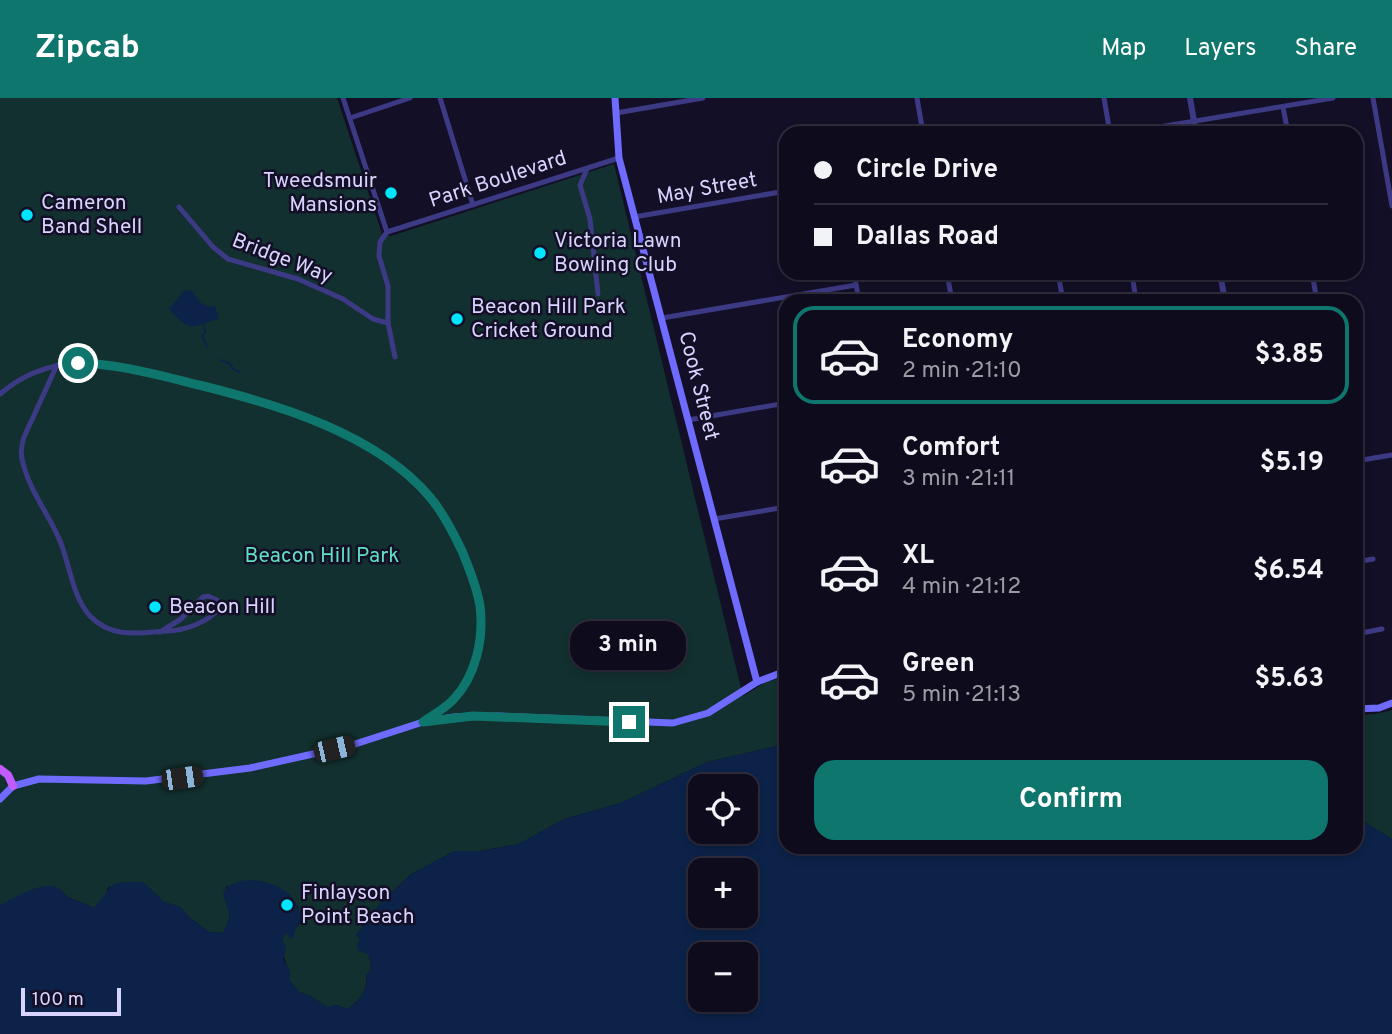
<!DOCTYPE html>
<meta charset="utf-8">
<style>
:root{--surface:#0e0b1c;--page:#171425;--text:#f1f3f6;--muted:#9b9ba3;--line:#2e2b3b;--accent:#0f766e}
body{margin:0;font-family:Overpass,sans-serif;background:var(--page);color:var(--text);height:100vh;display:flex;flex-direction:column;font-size:26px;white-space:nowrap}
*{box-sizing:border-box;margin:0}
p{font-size:23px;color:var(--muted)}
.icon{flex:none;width:38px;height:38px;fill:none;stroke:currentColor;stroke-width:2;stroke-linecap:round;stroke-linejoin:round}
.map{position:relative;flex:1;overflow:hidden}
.details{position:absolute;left:779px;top:196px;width:584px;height:560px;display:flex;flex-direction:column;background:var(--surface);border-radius:21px;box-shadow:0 4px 10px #0003,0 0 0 2px var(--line)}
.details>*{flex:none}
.guide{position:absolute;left:779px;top:28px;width:584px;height:154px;border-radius:21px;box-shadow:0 4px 10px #0003,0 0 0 2px var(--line);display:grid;align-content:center;height:154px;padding:0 35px;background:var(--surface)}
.buttons{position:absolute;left:688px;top:676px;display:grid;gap:14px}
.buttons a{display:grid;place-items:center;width:70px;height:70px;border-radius:14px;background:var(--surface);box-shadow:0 4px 10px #0003,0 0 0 2px var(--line);font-size:35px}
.scale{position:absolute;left:21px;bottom:18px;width:100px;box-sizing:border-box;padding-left:7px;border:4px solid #d9d4ff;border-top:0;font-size:19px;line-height:24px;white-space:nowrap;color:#d9d4ff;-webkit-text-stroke:5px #130f26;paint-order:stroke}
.end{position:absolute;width:32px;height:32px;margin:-16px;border:9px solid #0f766e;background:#fff;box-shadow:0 0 0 4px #fff}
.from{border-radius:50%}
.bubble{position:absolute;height:49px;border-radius:21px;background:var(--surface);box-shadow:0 4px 10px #0003,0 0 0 2px var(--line);font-size:23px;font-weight:700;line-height:49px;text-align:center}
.car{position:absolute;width:21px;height:42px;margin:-21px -10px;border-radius:9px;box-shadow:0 0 5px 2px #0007;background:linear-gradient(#222 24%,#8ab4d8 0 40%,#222 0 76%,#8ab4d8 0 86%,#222 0)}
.guide b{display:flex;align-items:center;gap:24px;height:66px;font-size:26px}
.guide b+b{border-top:2px solid var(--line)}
.guide i{width:18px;height:18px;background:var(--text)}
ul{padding:12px 0 0;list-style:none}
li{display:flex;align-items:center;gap:21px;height:98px;margin:0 14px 10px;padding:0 21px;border:4px solid transparent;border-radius:21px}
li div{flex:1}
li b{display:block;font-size:26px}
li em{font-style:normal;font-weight:700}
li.active{border-color:var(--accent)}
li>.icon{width:63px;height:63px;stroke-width:1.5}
.button{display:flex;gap:14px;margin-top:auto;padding:14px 35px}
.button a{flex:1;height:80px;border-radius:21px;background:var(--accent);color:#fff;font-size:28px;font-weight:700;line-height:80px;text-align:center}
header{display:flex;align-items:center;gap:42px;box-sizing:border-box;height:98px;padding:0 35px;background:var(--accent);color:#fff}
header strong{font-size:33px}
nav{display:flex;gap:38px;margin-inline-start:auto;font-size:24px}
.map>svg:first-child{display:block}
.green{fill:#12302f}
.water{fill:#0c2248;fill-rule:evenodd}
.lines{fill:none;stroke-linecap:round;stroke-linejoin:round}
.stream{stroke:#0c2248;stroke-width:2}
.minor{stroke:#3d3a85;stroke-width:5}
.tertiary{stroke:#3d3a85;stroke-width:6}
.secondary{stroke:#6f6bff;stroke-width:7}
.primary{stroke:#c25bff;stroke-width:8}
.route{stroke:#0f766e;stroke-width:9}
.poi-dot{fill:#00e5ff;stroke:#130f26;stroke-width:2.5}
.labels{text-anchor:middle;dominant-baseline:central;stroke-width:5;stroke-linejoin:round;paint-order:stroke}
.street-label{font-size:21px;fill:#d9d4ff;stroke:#130f26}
.poi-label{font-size:21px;fill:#d9d4ff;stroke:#130f26;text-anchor:start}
.park-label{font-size:21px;fill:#5fe0c0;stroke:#130f26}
</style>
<header>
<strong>Zipcab</strong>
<nav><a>Map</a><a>Layers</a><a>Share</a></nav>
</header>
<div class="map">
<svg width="1392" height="936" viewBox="0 0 1392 936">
<rect width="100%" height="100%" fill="#130f26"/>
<g class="green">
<path d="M0,0H337L382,136L391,138L614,66L743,598L766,584L786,578V646L707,664L621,705L564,721L519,746L480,753H455L411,776L381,805L356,837L360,840L359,845L369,857L371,873L366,877C368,894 360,901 348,911L336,907L328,910L311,898L299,894L290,883C290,867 274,847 287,833L289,836L301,825L298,808L243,783L226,789V803L230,819L224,835L209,834L189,819L180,809L164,804L143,784L108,789L106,797L94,810L66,798L60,791L17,800L0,807Z"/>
<polygon points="1392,612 1392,741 1356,719 1356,617 1375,616"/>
</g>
<g class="water">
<path d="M185,192L192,193L201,205L209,209L215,208L219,221C191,228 192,237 169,211Z"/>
<path d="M786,646V749H1356V719L1392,741V936H0V807C14,800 39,784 56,789C62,791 63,796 68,799C76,803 86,806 94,810C117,784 104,784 143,784L164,804L180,809L189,819L209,834L223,835L230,819L223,795C234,774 274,782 289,796C296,803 299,812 302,821L295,832L294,839L290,841L286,834L282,842L287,849L283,861L290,873V883L299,894L311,898L327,909L336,907L348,911C360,901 369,893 366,877L371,873L369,857L358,852L357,847L360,840L356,837L381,805L411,776L455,753H480L519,746L564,721L621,705L707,664ZM700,688H746V733H700ZM700,772H746V817H700ZM700,856H746V901H700Z"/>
</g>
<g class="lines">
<g class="stream">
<polyline points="204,226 205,234 202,239 207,248"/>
<polyline points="221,262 230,266 233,271 240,274"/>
</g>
<g class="minor">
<polyline points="343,0 387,134"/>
<polyline points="440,0 473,107"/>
<polyline points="917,0 923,35"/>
<polyline points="1104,0 1110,35"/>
<polyline points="1373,0 1392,108"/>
<polyline points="1283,9 1288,35"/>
<polyline points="616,15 703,0"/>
<polyline points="350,20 410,0"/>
<polyline points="1123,35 1333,0"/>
<polyline points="587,71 580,87 590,121 598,196"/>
<polyline points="179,109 213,149 228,161 298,181 343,201 373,221 388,225"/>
<polyline points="634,119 786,93"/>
<polyline points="387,134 619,60"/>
<polyline points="387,134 380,144 379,158 388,188 388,225 395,259"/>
<polyline points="854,175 859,203"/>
<polyline points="947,175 952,203"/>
<polyline points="1058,175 1063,203"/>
<polyline points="1132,175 1136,203"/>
<polyline points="1312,175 1317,203"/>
<polyline points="662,220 856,187"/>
<path d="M57,267L24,339C21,348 20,356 23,365C30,394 49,416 60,443C70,467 72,498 90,518C112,541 140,535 167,533C183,533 210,524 219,510L217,502L208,498L203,499L181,521L160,534"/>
<path d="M0,296C22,277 48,267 77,265C112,263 148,274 181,283C257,302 337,323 400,372C461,419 511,527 458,596C449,607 437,614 425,622"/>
<polyline points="688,322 786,305"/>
<polyline points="1356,363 1392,357"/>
<polyline points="714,421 786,409"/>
<polyline points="1356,464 1373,461"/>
<polyline points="1356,536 1382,531"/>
</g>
<g class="tertiary">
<polyline points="1190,0 1196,35"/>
<polyline points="1220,175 1225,203"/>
</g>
<g class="secondary">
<polyline points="615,0 619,60 757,584"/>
<polyline points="1356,611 1379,610 1392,605"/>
<polyline points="0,701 13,688 39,681 146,683 250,670 349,648 423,624 454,619 498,618 673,625 708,615 757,584 786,573"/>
</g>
<polyline class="primary" points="0,671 8,677 13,688"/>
</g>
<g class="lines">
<path class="route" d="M78,265C121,266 161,278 203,288C279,307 376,336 429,398C443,414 453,434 462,453C469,470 477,489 480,508C484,541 476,578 453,602C444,611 433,617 423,624L473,618L629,624"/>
</g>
<g class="poi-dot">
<circle cx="391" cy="95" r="7"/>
<circle cx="27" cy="117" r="7"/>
<circle cx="540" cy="155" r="7"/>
<circle cx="457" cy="221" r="7"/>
<circle cx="155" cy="509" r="7"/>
<circle cx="287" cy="807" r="7"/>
</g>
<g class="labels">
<g class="street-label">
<text transform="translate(498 82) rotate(-18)">Park Boulevard</text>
<text transform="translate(707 91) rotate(-10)">May Street</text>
<text transform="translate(282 161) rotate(21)">Bridge Way</text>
<text transform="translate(698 288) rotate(76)">Cook Street</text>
</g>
<g class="poi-label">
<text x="377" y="83" text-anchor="end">Tweedsmuir<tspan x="377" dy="24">Mansions</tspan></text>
<text x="41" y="105">Cameron<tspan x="41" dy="24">Band Shell</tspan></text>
<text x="554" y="143">Victoria Lawn<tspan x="554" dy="24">Bowling Club</tspan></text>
<text x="471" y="209">Beacon Hill Park<tspan x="471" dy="24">Cricket Ground</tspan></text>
<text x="169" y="509">Beacon Hill</text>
<text x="301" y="795">Finlayson<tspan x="301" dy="24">Point Beach</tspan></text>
</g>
<g class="park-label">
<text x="322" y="458">Beacon Hill Park</text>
</g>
</g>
</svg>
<div class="buttons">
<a><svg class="icon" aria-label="locate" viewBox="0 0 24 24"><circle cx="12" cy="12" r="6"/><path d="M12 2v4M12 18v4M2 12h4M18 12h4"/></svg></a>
<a>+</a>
<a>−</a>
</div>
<div class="scale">100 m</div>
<i class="end from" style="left:78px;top:265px"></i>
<i class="end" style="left:629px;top:624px"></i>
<div class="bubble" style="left:570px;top:523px;width:116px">3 min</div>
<i class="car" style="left:334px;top:651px;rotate:77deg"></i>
<i class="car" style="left:182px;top:680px;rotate:82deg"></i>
<div class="guide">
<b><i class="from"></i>Circle Drive</b>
<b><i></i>Dallas Road</b>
</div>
<section class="details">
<ul>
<li class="active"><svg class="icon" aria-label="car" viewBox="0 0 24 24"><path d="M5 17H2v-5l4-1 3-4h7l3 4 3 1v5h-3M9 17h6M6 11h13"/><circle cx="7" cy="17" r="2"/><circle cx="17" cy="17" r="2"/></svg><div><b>Economy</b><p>2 min · 21:10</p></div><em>$3.85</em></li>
<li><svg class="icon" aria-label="car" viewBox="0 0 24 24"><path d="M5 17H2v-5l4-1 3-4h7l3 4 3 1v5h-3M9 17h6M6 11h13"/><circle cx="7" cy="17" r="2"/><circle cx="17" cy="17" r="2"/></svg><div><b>Comfort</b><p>3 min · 21:11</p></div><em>$5.19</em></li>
<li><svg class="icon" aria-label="car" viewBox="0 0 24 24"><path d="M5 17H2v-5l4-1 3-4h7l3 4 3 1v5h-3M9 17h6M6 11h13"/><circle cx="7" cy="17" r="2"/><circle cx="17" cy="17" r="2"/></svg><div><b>XL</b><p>4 min · 21:12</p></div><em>$6.54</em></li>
<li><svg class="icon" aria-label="car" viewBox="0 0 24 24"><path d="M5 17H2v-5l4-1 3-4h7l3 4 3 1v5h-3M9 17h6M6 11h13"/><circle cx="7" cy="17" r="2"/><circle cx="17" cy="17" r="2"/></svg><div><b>Green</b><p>5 min · 21:13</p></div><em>$5.63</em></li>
</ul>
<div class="button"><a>Confirm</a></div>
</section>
</div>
